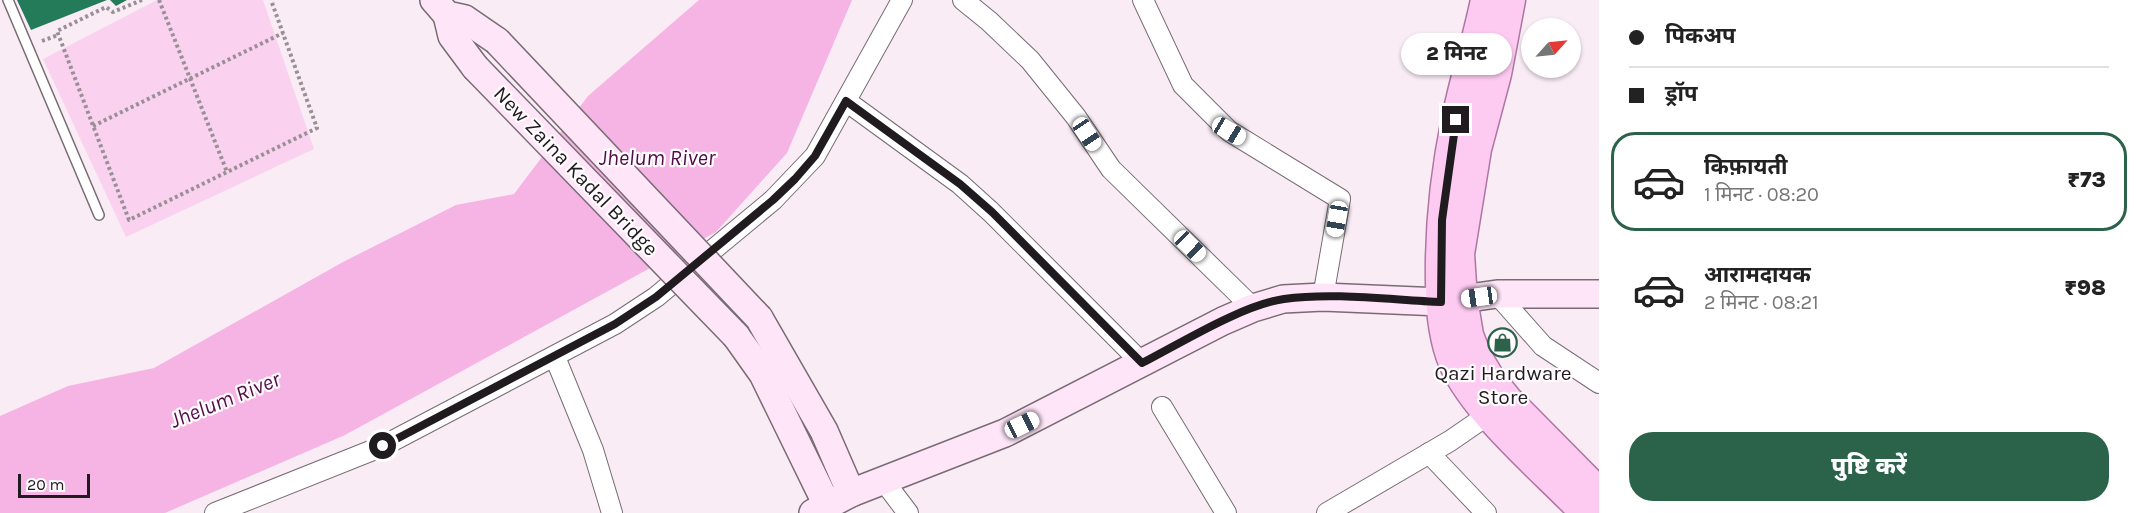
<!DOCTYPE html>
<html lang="hi">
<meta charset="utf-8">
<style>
:root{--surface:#fff;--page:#f6f6f6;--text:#222;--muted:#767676;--line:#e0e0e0;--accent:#2a624a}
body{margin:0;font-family:Karla,"Noto Sans Devanagari",sans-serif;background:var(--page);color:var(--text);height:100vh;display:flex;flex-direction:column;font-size:22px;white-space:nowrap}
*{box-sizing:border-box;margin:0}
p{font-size:20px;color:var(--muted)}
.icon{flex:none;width:33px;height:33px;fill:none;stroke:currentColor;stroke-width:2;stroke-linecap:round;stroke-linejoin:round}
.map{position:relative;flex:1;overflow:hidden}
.sheet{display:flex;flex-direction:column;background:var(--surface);width:540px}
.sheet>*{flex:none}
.hud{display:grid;align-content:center;height:132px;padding:0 30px;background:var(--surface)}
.needle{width:39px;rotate:63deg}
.controls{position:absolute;left:1521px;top:18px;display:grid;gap:12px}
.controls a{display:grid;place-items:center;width:60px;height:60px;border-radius:50%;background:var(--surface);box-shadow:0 2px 4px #0004;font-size:30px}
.scale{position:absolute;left:18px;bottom:15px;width:72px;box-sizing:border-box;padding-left:6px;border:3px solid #201b1f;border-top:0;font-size:16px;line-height:21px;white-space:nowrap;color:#201b1f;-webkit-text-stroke:4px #fffcfe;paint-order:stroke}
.end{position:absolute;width:27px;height:27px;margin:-14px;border:8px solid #201b1f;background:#fff;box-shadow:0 0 0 3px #fff}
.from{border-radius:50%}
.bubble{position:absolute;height:42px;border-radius:21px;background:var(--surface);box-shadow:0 2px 4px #0004;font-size:20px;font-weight:800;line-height:42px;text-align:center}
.car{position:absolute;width:18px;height:36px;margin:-18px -9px;border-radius:8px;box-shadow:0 0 4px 2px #0007;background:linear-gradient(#fff 24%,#345 0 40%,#fff 0 76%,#345 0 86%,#fff 0)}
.hud b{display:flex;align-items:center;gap:21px;height:57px;font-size:22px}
.hud b+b{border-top:2px solid var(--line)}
.hud i{width:15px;height:15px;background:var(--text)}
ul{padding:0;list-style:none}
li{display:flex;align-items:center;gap:18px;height:99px;margin:0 12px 9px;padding:0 18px;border:3px solid transparent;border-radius:24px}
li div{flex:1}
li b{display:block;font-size:22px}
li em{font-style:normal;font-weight:800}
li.current{border-color:var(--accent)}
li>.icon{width:54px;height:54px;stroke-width:1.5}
.button{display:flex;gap:12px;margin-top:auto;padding:12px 30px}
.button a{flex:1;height:69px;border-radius:24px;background:var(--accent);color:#fff;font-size:24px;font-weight:800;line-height:69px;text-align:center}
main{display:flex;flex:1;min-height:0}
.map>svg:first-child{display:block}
.green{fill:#fad2ef}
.water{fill:#f6b4e5}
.building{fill:#237b59}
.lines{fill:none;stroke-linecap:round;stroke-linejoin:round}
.lane-casing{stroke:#786c74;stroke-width:12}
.street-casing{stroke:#786c74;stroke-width:22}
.secondary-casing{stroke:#786c74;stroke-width:30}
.primary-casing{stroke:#af76a1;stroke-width:33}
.path{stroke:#998f96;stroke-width:4;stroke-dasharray:3 3;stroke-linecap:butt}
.lane{stroke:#fff;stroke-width:9}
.street{stroke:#fff;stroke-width:20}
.secondary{stroke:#fee5f8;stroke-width:27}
.primary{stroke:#fdcaf1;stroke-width:30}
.secondary-bridge-casing{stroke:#786c74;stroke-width:30;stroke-linecap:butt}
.secondary-bridge{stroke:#fee5f8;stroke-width:27}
.route{stroke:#201b1f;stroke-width:8}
.labels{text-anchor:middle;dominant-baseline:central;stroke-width:4.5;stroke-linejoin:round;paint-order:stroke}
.street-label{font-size:21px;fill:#201b1f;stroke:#fffcfe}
.poi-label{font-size:21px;fill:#201b1f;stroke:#fffcfe}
.water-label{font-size:22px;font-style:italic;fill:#520b47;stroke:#fffcfe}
</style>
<main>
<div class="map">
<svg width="1599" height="513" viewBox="0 0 1599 513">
<rect width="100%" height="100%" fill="#f9ecf5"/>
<polygon class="green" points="157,0 263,0 314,149 126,237 43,59"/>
<polygon class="water" points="699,0 852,0 787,153 716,232 345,435 165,513 0,513 0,416 68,386 154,368 343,262 456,205 514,194 588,96"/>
<g class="building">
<polygon points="17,0 107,0 31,30"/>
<polygon points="110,0 127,0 116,6"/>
</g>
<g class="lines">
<defs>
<polyline id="lane" points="8,0 99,215"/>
<g id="street">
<polyline points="963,0 989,21 1030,60 1076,117 1111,169 1253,308"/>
<polyline points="1143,0 1183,85 1229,131 1340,199 1323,297"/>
<polyline points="846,101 960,184 991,212 1142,363"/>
<polyline points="1497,294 1543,346 1599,383"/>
<polyline points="555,357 593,450 612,513"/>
<polyline points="1162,407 1226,513"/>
<polyline points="1429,453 1486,513"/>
<polyline points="883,480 908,513"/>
<polyline points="215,513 383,446 615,324 656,297 773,200 815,156 902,0"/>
<polyline points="1327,513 1450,441 1498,408"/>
</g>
<g id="secondary">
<polyline points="434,0 447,15 465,19 497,41"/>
<polyline points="447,15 452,36 475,67"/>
<polyline points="1462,299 1497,294 1599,294"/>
<polyline points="759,318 824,431 851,493"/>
<polyline points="736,336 763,374 827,505"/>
<polyline points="813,513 851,493 1005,433 1223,321 1253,308 1283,299 1323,297 1441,302"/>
</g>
<g id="primary">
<path d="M1486,0C1478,40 1465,79 1457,119C1446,172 1440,228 1441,282C1441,308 1444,339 1454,363C1479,416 1545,470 1586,513"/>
<polyline points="1510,0 1496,74 1476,149 1459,254 1462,299 1468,335 1476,356 1489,378 1507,400 1599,493"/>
</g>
</defs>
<use href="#lane" class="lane-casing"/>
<use href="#street" class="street-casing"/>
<use href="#secondary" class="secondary-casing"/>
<use href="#primary" class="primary-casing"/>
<g class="path">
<polyline points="142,0 113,12 106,7 57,31 129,220 317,128 271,0"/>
<polyline points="159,0 227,172"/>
<polyline points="42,41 58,35"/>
<polyline points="93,126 283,33"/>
</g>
<use href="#lane" class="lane"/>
<use href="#street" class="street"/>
<use href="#secondary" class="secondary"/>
<use href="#primary" class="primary"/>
<defs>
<g id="secondary-bridge">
<polyline points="497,41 759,318"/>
<polyline points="475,67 736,336"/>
</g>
</defs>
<use href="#secondary-bridge" class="secondary-bridge-casing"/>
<use href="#secondary-bridge" class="secondary-bridge"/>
</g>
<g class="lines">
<path class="route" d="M383,446L615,324L656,297L773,200L795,179L815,156L846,101L960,184L992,212L1142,363C1181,343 1242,305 1284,299C1333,292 1392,300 1441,302L1442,220L1456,120"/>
</g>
<defs>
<symbol id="shop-ring" viewBox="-11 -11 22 22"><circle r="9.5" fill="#fffcfe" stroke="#2a624a" stroke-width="1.5"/><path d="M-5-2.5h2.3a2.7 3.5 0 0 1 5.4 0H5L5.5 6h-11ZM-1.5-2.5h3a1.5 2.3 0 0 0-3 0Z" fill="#2a624a"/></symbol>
</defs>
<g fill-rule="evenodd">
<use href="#shop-ring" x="1486" y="326" width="33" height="33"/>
</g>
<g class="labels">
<g class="street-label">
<text transform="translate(576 171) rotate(46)">New Zaina Kadal Bridge</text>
</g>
<g class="poi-label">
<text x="1503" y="373">Qazi Hardware<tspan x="1503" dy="24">Store</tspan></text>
</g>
<g class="water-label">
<text x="657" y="158">Jhelum River</text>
<text transform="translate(225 400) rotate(-22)">Jhelum River</text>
</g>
</g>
</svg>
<div class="controls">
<a><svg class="needle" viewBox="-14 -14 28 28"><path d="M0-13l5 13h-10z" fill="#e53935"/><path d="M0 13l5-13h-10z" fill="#767676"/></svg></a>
</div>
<div class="scale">20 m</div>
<i class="end from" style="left:383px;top:446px"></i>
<i class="end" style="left:1456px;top:120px"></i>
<div class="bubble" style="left:1401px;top:33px;width:111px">2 मिनट</div>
<i class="car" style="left:1229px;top:131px;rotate:121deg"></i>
<i class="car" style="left:1087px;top:134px;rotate:146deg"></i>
<i class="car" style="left:1337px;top:219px;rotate:190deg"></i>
<i class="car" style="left:1190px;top:246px;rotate:134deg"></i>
<i class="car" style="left:1479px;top:297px;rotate:262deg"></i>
<i class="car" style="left:1022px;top:425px;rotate:64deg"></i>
</div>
<section class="sheet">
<div class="hud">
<b><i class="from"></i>पिकअप</b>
<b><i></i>ड्रॉप</b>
</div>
<ul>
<li class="current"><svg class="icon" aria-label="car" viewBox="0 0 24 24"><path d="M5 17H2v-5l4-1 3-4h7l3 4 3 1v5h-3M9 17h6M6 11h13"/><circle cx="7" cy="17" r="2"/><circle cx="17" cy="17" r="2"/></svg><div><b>किफ़ायती</b><p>1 मिनट · 08:20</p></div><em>₹73</em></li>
<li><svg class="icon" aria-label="car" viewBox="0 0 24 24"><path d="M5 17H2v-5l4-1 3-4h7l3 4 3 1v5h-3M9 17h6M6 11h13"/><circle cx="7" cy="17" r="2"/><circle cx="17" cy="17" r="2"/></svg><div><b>आरामदायक</b><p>2 मिनट · 08:21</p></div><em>₹98</em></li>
</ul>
<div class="button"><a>पुष्टि करें</a></div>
</section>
</main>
